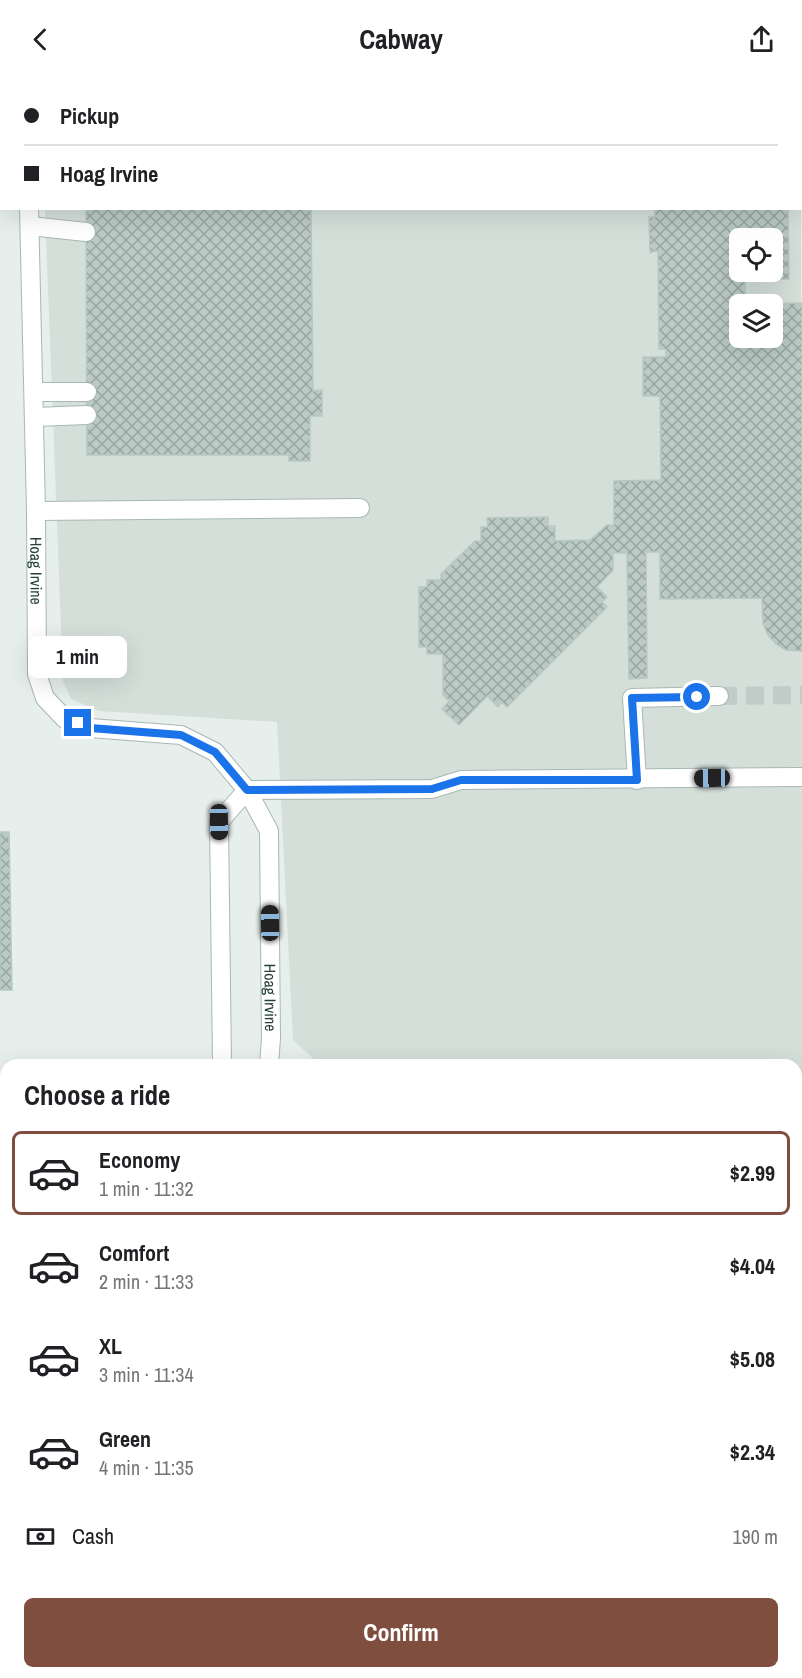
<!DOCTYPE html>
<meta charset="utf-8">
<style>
:root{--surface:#fff;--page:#f6f6f6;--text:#202124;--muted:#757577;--line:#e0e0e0;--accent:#7f4e3f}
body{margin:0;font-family:"Archivo Narrow",sans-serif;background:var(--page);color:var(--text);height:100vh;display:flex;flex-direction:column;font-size:22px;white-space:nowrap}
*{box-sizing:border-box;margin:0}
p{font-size:20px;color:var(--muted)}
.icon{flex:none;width:33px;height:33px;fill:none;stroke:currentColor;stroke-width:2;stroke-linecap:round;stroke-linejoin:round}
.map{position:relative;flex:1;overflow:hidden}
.details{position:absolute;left:0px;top:981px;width:802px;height:620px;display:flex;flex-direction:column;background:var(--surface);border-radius:18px 18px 0 0;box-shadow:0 6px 24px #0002}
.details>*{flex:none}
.hud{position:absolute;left:0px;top:0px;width:802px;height:132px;box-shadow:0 6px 24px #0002;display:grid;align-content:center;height:132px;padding:0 24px;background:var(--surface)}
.fabs{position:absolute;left:729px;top:150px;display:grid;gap:12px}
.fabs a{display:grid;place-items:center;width:54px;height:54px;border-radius:9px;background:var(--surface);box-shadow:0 6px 24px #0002;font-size:30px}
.end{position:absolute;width:27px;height:27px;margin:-14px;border:8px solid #1a73e8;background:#fff;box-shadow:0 0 0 3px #fff}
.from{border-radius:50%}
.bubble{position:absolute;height:42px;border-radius:9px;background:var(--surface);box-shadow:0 6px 24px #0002;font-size:20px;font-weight:700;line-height:42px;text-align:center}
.car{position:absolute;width:18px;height:36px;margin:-18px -9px;border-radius:8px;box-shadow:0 0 4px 2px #0007;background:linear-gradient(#222 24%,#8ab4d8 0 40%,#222 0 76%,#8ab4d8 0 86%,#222 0)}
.hud b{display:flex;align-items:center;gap:21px;height:57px;font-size:22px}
.hud b+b{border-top:2px solid var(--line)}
.hud i{width:15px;height:15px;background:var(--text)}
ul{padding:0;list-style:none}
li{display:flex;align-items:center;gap:18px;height:84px;margin:0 12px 9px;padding:0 12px;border:3px solid transparent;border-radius:9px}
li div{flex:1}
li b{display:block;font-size:22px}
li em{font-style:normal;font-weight:700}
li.active{border-color:var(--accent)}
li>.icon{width:54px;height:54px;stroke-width:1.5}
h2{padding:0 24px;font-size:27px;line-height:72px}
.pay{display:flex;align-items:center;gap:15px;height:66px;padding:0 24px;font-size:22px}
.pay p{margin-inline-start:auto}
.cta{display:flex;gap:12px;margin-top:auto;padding:12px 24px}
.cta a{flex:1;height:69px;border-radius:9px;background:var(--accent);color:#fff;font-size:24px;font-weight:700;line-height:69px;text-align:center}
header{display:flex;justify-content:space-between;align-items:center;height:78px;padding:0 24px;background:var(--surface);font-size:27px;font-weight:700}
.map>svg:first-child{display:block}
.built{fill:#d4dfda;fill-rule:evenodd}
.building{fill:url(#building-cross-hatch);stroke:#b8c9c2;stroke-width:1.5;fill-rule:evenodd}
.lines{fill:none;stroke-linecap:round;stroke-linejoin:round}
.minor-tunnel{stroke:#bfccc8;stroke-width:18;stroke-dasharray:18 9;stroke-linecap:butt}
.minor-casing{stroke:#a8b8b2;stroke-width:20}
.major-casing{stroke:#c2cac8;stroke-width:20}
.minor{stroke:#fff;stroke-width:18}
.major{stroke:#6aa596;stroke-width:18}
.route{stroke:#1a73e8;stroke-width:8}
.labels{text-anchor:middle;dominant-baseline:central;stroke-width:6;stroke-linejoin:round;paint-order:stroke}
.street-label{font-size:16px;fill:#24423a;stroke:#f7fbf9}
</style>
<header><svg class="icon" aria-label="back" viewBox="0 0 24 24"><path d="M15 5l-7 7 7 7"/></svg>Cabway<svg class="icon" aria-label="share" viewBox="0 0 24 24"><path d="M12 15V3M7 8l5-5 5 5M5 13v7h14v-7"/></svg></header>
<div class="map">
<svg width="802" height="1600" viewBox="0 0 802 1600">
<defs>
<pattern id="building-cross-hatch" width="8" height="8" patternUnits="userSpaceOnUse" patternTransform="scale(1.5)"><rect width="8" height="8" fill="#bbcac4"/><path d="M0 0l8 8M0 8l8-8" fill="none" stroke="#98a6a0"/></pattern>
</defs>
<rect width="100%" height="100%" fill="#e6efeb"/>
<g class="built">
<polygon points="48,0 592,0 652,1 48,2"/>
<path d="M801,5L802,995H797L796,987H320L293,962L277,644L99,633L71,621L63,603L45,131L801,130ZM740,160H772V194H740ZM740,226H772V260H740Z"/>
<polygon points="796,1168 802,1168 802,1570 797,1570"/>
<rect x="0" y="1170" width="6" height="407"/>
</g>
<g class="building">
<rect x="287" y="0" width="28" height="2"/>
<polygon points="86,130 311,130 313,313 322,312 322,338 310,338 310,383 289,383 289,377 87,377"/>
<path d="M655,130H788L789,201L745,202V226H740V260H745V269L762,268V260H772V226H762L802,225V573L786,572L776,566L768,557L763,545L762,520L660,521V474H646L647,600L629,601L627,475H613V492L597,509L607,519L602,524L607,529L507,629L502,624L498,629L487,618L459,647L442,631L449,623L443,617V576H427V569H419V509H427V502H441V496L475,463H481V449H488L487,440L548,439V448H555V463L590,462L607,447H614V403L661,402L660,318H643V279H666V271H659L658,172L650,175L649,139H655ZM740,160H772V194H740Z"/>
<polygon points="0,754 9,754 12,912 0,912"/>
<rect x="0" y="1213" width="6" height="105"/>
<rect x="796" y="1213" width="6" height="122"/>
<rect x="0" y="1597" width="28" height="3"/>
</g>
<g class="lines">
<polyline class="minor-tunnel" points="719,618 802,617"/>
<defs>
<g id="minor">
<polyline points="517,0 518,2"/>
<polyline points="629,0 629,2"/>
<polyline points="789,0 789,2"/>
<polyline points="25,2 25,0"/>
<polyline points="704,2 705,0"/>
<path id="s1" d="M29,130L36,433L37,596L45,620L65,641L90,650L181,657L215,674L247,712L269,753L271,960L269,987"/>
<polyline points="30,148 86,154"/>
<polyline points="34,314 87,314"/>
<polyline points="35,339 87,337"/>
<polyline points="36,433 360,430"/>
<polyline points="637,702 632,620 719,618"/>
<polyline points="247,712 432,711 461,702 802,699"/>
<polyline points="222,987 219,744 247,712"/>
</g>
<g id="major">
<polyline points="796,1040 802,1040"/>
<polyline points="0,1050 6,1050"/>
<polyline points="796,1120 802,1120"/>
<polyline points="0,1124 6,1124"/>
</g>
</defs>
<use href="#minor" class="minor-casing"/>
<use href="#major" class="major-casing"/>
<use href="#minor" class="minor"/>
<use href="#major" class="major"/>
</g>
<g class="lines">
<polyline class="route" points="78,645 90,650 181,657 215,674 247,712 432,711 461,702 637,702 632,620 697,619"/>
</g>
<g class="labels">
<g class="street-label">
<text stroke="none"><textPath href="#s1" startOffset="363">Hoag Irvine</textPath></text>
<text stroke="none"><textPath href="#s1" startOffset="939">Hoag Irvine</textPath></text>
</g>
</g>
</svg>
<div class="fabs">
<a><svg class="icon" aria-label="locate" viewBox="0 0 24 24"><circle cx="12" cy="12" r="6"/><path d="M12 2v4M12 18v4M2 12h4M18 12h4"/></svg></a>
<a><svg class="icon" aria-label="layers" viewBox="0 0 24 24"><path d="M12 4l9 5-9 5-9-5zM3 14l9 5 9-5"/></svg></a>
</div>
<i class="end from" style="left:697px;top:619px"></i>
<i class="end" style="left:78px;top:645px"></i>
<div class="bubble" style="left:28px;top:558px;width:99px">1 min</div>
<i class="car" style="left:712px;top:700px;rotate:269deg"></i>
<i class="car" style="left:219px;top:744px;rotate:179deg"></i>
<i class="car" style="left:270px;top:845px;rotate:359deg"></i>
<div class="hud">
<b><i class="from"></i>Pickup</b>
<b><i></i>Hoag Irvine</b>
</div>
<section class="details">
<h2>Choose a ride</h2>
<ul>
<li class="active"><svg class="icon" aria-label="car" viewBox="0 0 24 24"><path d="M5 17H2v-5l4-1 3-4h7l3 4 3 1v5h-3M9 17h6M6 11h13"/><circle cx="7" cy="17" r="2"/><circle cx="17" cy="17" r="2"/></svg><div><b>Economy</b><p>1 min · 11:32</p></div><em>$2.99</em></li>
<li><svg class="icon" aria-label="car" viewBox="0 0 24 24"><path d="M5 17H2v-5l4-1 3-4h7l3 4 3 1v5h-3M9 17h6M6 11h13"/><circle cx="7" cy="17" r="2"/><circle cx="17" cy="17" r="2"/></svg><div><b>Comfort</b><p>2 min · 11:33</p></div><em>$4.04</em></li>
<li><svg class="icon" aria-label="car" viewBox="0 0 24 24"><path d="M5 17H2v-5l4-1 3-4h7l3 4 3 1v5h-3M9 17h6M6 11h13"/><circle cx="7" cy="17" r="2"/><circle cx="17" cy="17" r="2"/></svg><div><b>XL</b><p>3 min · 11:34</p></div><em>$5.08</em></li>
<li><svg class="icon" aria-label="car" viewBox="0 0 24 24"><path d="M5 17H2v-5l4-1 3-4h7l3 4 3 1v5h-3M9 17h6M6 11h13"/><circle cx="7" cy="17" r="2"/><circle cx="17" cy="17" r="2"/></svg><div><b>Green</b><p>4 min · 11:35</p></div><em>$2.34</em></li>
</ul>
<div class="pay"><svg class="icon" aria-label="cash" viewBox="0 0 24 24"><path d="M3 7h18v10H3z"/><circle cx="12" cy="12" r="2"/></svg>Cash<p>190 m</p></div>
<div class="cta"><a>Confirm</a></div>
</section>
</div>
